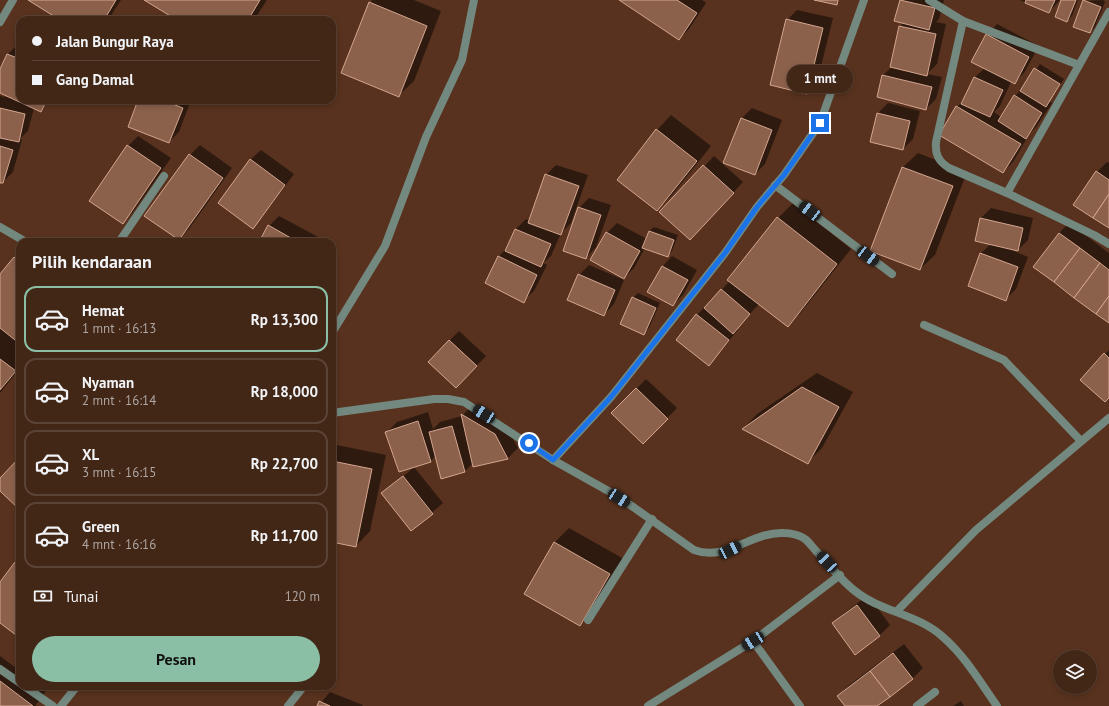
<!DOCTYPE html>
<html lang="id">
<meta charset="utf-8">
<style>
:root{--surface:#422616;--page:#4c3223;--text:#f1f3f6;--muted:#aea5a1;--line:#5a4335;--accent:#8abfa5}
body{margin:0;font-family:"PT Sans",sans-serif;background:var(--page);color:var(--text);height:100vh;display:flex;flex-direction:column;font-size:15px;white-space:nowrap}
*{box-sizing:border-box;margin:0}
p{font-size:13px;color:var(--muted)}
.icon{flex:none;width:22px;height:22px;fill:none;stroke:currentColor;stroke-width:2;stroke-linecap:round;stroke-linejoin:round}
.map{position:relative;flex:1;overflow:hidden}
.sheet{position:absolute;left:16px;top:238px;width:320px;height:452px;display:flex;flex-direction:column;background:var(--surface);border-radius:12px;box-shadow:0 2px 6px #0003,0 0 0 1px var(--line)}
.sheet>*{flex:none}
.hud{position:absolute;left:16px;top:16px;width:320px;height:88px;border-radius:12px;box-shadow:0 2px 6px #0003,0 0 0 1px var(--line);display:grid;align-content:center;height:88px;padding:0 16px;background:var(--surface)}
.buttons{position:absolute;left:1053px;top:650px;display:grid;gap:8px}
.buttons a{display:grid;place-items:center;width:44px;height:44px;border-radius:50%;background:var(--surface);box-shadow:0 2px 6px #0003,0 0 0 1px var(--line);font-size:20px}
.end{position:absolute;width:18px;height:18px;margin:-9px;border:5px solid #1a73e8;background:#fff;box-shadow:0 0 0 2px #fff}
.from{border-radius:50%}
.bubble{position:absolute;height:28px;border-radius:14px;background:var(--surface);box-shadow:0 2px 6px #0003,0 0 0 1px var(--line);font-size:13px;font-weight:600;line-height:28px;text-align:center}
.car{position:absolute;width:12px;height:24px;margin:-12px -6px;border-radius:5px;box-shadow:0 0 3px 1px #0007;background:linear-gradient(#222 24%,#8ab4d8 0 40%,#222 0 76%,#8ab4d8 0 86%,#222 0)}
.hud b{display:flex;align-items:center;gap:14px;height:38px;font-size:15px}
.hud b+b{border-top:1px solid var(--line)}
.hud i{width:10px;height:10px;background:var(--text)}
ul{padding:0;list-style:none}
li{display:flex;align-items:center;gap:12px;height:66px;margin:0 8px 6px;padding:0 8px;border:2px solid var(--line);border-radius:12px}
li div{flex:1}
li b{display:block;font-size:15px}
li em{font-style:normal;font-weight:600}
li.on{border-color:var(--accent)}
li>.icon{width:36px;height:36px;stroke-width:1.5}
h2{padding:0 16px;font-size:18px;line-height:48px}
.pay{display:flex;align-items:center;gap:10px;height:44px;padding:0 16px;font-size:15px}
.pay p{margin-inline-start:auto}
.cta{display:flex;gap:8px;margin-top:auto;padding:8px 16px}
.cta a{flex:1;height:46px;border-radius:24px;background:var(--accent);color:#111;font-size:16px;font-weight:600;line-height:46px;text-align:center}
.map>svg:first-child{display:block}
.shadow{fill:#0007}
.building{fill:#8c614c;stroke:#d3a58e}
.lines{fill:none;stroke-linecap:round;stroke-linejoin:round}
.minor{stroke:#738980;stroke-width:8}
.route{stroke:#1a73e8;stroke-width:5}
</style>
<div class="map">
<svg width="1109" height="706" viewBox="0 0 1109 706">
<rect width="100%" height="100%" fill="#58321e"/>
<g class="shadow">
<polygon points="30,0 121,0 108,20 61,20"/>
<polygon points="146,0 267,0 254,20 179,20"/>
<polygon points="372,0 414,0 441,11 414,81 399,95 370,3"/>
<polygon points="621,0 702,0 706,3 689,29 679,39"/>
<polygon points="901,0 944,0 939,19 936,22 946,24 937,64 927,74 942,77 936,99 926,109 878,97 883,75 892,67 900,26 904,23 895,20"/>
<polygon points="1020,0 1060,0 1049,12"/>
<polygon points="1062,0 1078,0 1072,16 1067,21"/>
<polygon points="1103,0 1105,2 1095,27 1090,32 1084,1"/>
<polygon points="797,10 833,18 817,83 807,93 787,20"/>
<polygon points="997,24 1039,46 1024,73 1014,83 1011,82 1000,106 994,112 1001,117 1015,96 1025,86 1040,64 1064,79 1049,101 1052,103 1036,127 1030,133 1013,162 1003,172 957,107 965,99 975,77 985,68 987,35"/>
<polygon points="18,44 20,45 20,100 51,100 41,111 34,108 28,131 20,139 22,140 13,172 3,182 0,181 0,96 12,98 0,92 0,71 8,54"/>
<polygon points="139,100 191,100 179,132 169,142"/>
<polygon points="888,103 920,111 913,139 903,149 871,141 878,113"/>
<polygon points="752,108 782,120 765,164 755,174 742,118"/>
<polygon points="671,115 711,146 672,195 657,210 657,130"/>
<polygon points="138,136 171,158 133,212 123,222 128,146"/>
<polygon points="200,145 232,168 189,229 179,239 190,155"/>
<polygon points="261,150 294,174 262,217 252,227 250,160"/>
<polygon points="918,153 967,172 935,255 920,269 903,167"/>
<polygon points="714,156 743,182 700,229 661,212"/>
<polygon points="1107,162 1109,163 1109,227 1075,204 1097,172"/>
<polygon points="556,165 588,175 571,223 561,233 551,256 543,263 547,265 534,291 523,301 486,283 499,256 508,247 516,229 526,219 530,221 546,175"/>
<polygon points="589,198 611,205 596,247 586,258 579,208"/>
<polygon points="793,203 851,249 802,311 788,326 759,304 737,328 738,330 709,364 697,315 730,281 778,218"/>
<polygon points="991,208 1033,218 1028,240 1018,250 1005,247 1028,257 1016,289 1006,299 969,286 981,253 991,244 981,218"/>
<polygon points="279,216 324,240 323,242 260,242 269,226"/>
<polygon points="617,223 647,239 649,231 654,227 678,235 672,251 667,256 645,248 634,268 623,279 624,280 614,304 604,315 579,275 589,265 622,279 607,233"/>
<polygon points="1069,223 1109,253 1109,322 1059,233"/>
<polygon points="20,252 20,368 0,393 0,276"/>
<polygon points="672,256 697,270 683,295 673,305 662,267"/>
<polygon points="638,293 660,303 649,328 644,333 633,298"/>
<polygon points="459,331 486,356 456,387 449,341"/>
<polygon points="1109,350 1109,397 1105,354"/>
<polygon points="817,373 853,392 822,448 807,463 743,429 757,414"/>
<polygon points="646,379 677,408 643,443 613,413"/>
<polygon points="472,405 505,424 518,448 508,458 474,465 473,463 464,472 436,455 431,461 400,471 387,432 397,422 428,412 433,429 440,422 462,416"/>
<polygon points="332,444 386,455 370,531 356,546 332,541"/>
<polygon points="414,467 443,503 412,530 383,494"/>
<polygon points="569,528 624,559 594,610 580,625 525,593 555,542"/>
<polygon points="20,558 20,637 0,622 0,584"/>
<polygon points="868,595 890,625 880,635 855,653 833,624 843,614"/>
<polygon points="904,644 923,668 913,678 876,706 846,706 838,696 848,686"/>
<polygon points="0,656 20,671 20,686 40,686 46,691 35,706 0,706"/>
<polygon points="330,692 363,705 362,706 318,706"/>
<polygon points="961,701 964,706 953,706"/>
</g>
<g class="building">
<polygon points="28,0 116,0 104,20 60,20"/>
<polygon points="144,0 260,0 248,20 177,20"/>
<polygon points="619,0 677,0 697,13 679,40"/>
<polygon points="814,0 838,0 837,5"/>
<polygon points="900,0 935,8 929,30 894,21"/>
<polygon points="1026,0 1055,0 1049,13 1025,3"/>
<polygon points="1061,0 1076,0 1067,22 1055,17"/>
<polygon points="1083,0 1101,7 1090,33 1073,27"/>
<polygon points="369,2 427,26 399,97 341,73"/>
<polygon points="786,19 823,28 807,94 770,85"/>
<polygon points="899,26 936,34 927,76 890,67"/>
<polygon points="986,34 1029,57 1015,84 971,62"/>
<polygon points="7,54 20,59 20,100 47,100 41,112 0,93 0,69"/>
<polygon points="1034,68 1060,84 1046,107 1020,91"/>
<polygon points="882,75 932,87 926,110 877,97"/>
<polygon points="974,77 1003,90 990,117 961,104"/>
<polygon points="1014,95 1042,113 1026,139 998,121"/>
<polygon points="138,100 162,100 183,108 169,143 128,127"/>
<polygon points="956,106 1021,144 1003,173 939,135"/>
<polygon points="0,108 25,114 19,142 0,138"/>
<polygon points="877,113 910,121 903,150 870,142"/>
<polygon points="741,118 772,130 755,175 723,163"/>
<polygon points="656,129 697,161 657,211 617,180"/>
<polygon points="127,145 161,168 123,224 89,201"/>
<polygon points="0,146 13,150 3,183 0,183"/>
<polygon points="189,154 223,178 179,240 144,216"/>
<polygon points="250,159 285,185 253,229 218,203"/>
<polygon points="703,165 734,193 690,240 659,212"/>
<polygon points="902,167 953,186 920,270 870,251"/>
<polygon points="1096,171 1109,180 1109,194 1093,218 1073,205"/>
<polygon points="545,174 579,186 561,235 528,223"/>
<polygon points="1109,194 1109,228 1093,218"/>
<polygon points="578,207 601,215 586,259 563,251"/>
<polygon points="777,217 837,264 788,327 727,280"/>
<polygon points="980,218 1023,228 1018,251 975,241"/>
<polygon points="268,225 298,242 259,242"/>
<polygon points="515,229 551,244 541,267 505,251"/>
<polygon points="649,231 674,240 668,257 642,248"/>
<polygon points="606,232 640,251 624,279 590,260"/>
<polygon points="1059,233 1080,248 1054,282 1033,267"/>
<polygon points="1080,248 1100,263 1074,298 1054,282"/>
<polygon points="980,253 1018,267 1006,301 968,286"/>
<polygon points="498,256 537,275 524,303 485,283"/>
<polygon points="14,257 20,262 20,344 0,328 0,274"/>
<polygon points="1100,263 1109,270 1109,296 1096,314 1074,298"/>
<polygon points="662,266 688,280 673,306 647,292"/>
<polygon points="578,274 615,290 604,316 567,300"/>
<polygon points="721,289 750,314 733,334 704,308"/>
<polygon points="1109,296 1109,323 1096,314"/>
<polygon points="632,297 656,308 644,335 620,324"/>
<polygon points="696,314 729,340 709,366 676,340"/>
<polygon points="449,340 477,366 456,388 428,362"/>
<polygon points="1104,353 1109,358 1109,398 1105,402 1080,380"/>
<polygon points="0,359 16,371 0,390"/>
<polygon points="802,387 839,407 808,464 742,429"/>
<polygon points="636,388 668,419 643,444 611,413"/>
<polygon points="461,414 495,434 508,459 473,467"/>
<polygon points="418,421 431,462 399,472 385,432"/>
<polygon points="452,426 465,472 441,479 429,432"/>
<polygon points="20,457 20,510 0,491 0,478"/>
<polygon points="332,461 372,469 356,547 332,542"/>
<polygon points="403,476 433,514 411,531 381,493"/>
<polygon points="554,542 610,574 580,626 524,594"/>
<polygon points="15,562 20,565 20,638 0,623 0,582"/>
<polygon points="857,605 880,636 855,655 832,623"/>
<polygon points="893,653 913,679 890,697 870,671"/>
<polygon points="870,671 890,697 877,706 845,706 837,696"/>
<polygon points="0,681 33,706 0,706"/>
<polygon points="319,701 330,706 317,706"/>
</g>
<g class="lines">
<g class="minor">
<polyline points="929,0 963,21 1079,65"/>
<path d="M963,21L936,142C935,154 938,161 949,168L1007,193L1094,235L1109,244"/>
<polyline points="0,22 13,0"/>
<polyline points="775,185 892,274"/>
<polyline points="1007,193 1109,12"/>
<polyline points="0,227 26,242"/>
<polyline points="119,242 164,176"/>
<polyline points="924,325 1004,360 1081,441"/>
<polyline points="332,333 385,246 426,137 462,60 474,0"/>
<path d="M332,413L434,399H448L464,402L553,460L619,497L694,550C727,562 752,531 784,533C790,533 800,535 805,539C809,542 813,548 817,552C829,565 841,580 855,591C881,612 918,614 943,637C965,656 980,682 997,706"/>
<polyline points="553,460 611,397 725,253 757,207 784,175 820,123 864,0"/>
<polyline points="897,611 976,530 1109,418"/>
<polyline points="588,620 652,519"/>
<polyline points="753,641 800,706"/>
<polyline points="0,669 20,683"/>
<polyline points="24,686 53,706"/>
<polyline points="61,706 77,686"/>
<polyline points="288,706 304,686"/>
<polyline points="648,706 753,641 840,575"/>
<polyline points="917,706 935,692"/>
</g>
</g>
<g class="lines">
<polyline class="route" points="529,443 553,460 611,397 725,253 757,207 784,175 820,123"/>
</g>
</svg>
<div class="buttons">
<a><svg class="icon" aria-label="layers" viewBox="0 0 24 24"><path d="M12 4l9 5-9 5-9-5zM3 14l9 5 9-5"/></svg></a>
</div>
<i class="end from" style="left:529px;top:443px"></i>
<i class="end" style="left:820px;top:123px"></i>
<div class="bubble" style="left:787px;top:65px;width:66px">1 mnt</div>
<i class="car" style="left:810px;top:211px;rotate:307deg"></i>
<i class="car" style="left:868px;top:256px;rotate:127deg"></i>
<i class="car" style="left:484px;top:414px;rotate:302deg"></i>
<i class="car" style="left:619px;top:498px;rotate:123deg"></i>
<i class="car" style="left:730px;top:550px;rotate:64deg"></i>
<i class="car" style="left:827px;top:562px;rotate:317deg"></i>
<i class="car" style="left:753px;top:641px;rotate:238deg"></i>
<div class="hud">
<b><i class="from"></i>Jalan Bungur Raya</b>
<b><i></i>Gang Damal</b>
</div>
<section class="sheet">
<h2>Pilih kendaraan</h2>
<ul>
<li class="on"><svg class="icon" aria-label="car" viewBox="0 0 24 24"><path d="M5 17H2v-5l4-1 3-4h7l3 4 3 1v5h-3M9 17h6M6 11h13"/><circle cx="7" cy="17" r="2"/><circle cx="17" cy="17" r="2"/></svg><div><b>Hemat</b><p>1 mnt · 16:13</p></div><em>Rp 13,300</em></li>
<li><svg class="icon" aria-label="car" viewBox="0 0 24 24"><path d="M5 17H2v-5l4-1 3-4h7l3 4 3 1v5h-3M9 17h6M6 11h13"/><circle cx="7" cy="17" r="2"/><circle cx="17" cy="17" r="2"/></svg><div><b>Nyaman</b><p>2 mnt · 16:14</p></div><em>Rp 18,000</em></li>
<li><svg class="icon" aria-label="car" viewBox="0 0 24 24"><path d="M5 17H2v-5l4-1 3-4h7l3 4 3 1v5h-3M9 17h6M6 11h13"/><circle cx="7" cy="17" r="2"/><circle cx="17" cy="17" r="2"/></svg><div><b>XL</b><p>3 mnt · 16:15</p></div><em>Rp 22,700</em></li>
<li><svg class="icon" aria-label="car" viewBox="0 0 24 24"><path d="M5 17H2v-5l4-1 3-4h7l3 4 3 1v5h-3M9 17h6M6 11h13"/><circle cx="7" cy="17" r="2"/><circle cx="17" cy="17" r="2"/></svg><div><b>Green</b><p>4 mnt · 16:16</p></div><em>Rp 11,700</em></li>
</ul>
<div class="pay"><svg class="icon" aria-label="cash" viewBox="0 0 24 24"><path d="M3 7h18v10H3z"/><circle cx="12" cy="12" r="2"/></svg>Tunai<p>120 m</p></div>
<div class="cta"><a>Pesan</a></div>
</section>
</div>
